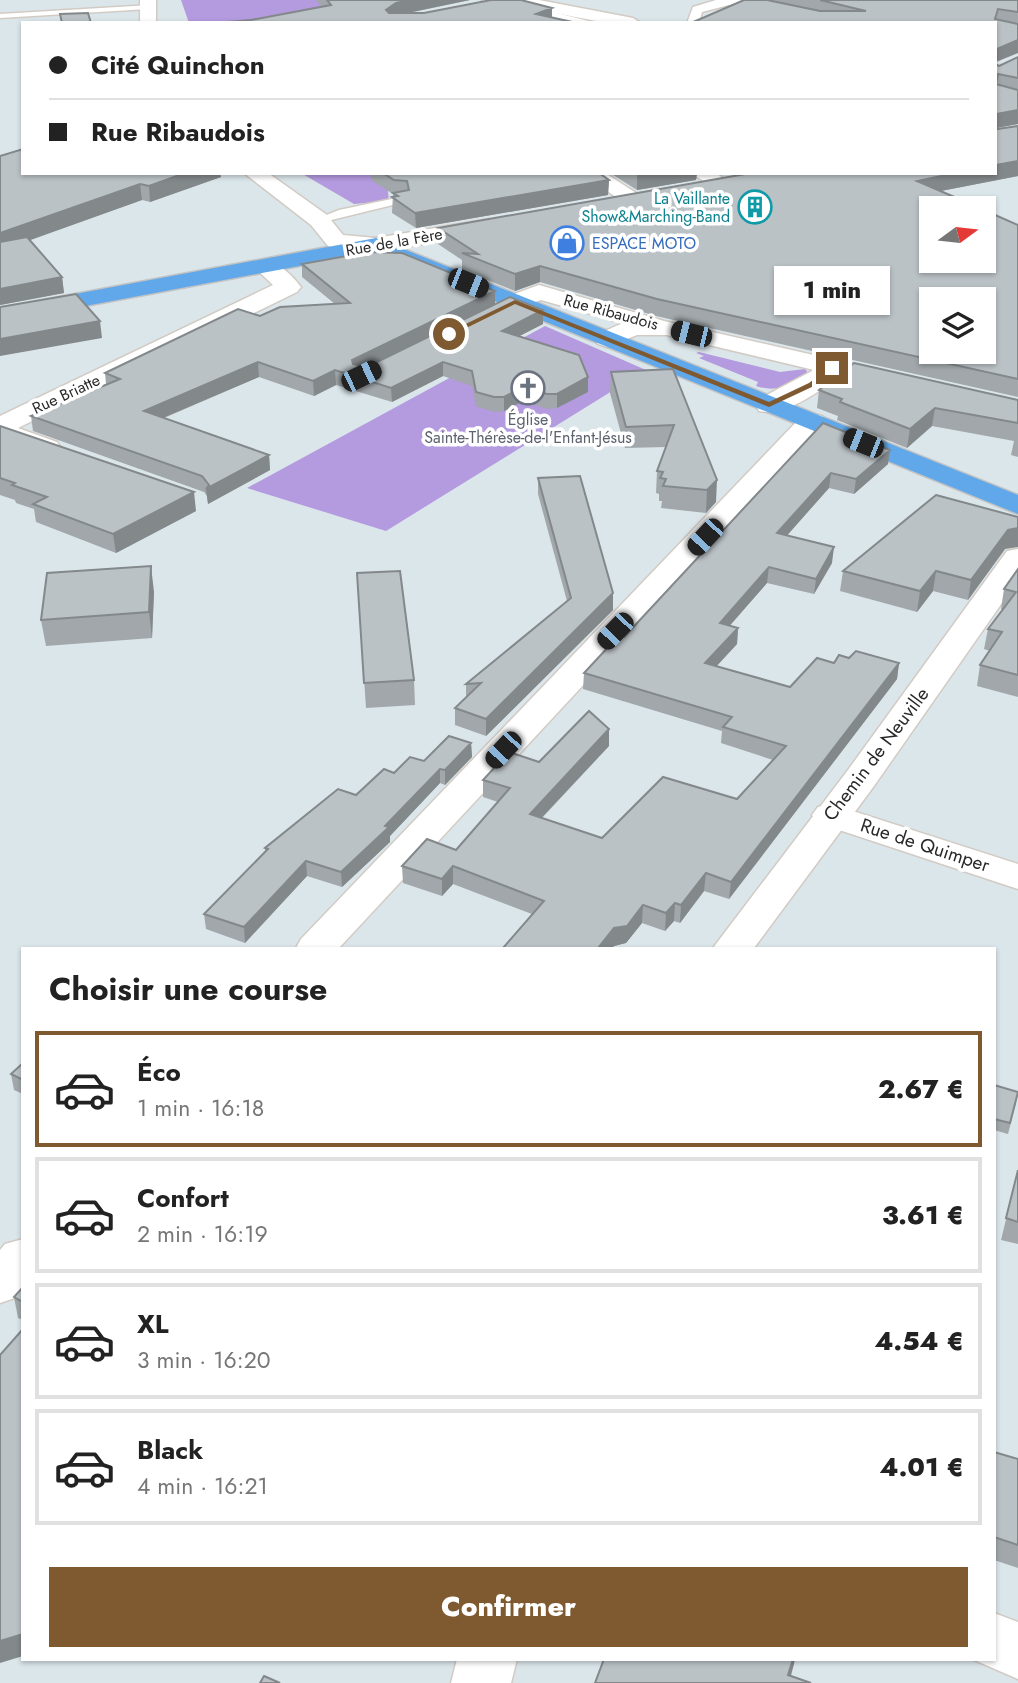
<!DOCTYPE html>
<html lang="fr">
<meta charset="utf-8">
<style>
:root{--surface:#fff;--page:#f2f2f2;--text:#222;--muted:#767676;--line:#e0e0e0;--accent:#7f5a30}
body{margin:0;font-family:Jost,sans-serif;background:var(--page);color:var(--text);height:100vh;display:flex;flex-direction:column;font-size:26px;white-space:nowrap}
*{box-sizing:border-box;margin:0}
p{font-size:23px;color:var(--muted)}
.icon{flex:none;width:38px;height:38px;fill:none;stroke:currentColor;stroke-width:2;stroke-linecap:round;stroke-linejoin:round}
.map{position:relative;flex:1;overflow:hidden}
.side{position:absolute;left:21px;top:947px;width:975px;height:714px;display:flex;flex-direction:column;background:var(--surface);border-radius:0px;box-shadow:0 2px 5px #0004}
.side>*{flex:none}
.hud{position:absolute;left:21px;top:21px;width:976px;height:154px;border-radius:0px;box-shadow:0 2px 5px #0004;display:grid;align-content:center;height:154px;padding:0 28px;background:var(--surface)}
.needle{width:46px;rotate:75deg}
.buttons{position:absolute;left:919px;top:196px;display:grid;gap:14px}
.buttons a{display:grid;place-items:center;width:77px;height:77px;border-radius:0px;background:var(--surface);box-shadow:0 2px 5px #0004;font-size:35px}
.end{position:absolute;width:32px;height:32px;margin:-16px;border:9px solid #7f5a30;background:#fff;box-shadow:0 0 0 4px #fff}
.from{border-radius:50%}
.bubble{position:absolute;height:49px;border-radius:0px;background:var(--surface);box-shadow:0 2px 5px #0004;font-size:23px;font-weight:800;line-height:49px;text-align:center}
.car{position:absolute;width:21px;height:42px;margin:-21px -10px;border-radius:9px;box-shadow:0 0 5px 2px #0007;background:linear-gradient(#222 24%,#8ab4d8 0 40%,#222 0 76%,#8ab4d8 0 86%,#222 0)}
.hud b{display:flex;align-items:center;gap:24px;height:66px;font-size:26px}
.hud b+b{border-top:2px solid var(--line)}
.hud i{width:18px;height:18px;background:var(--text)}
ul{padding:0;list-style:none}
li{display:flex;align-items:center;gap:21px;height:116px;margin:0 14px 10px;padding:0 14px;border:4px solid var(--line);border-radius:0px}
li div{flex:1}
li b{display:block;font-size:26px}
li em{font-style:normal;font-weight:800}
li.selected{border-color:var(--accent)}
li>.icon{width:63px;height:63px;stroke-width:1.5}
h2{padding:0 28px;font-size:32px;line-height:84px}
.cta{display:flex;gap:14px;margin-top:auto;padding:14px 28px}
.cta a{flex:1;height:80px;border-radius:0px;background:var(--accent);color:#fff;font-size:28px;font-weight:800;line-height:80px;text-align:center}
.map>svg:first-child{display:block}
.green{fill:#b49adf}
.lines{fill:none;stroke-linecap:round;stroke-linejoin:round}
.service-casing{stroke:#d2cbc4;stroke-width:3}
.pedestrian-casing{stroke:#d2cbc4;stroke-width:3}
.minor-casing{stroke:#d2cbc4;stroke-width:3}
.secondary-casing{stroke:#d2cbc4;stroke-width:3}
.primary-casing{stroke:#c3c3c3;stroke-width:3}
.service{fill:#fff;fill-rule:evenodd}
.pedestrian{fill:#fff;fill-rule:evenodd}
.minor{fill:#fff;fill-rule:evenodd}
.secondary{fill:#fff;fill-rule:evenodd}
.primary{fill:#61a8ea;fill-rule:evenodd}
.wall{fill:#a1a7aa}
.shaded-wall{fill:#83888b}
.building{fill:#bbc2c6;stroke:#83888b;stroke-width:2;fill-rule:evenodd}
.route{fill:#7f5a30}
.labels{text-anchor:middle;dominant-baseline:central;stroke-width:7;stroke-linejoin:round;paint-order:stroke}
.far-culture-label{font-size:16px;fill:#0d838f;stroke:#fff;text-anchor:end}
.far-street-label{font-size:16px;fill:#292929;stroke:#fff}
.far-shop-label{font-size:16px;fill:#366cbe;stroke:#fff;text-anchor:start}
.far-worship-label{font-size:16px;fill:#5b616d;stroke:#fff}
.street-label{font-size:19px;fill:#292929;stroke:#fff}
</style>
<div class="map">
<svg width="1018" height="1683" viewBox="0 0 1018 1683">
<rect width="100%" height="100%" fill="#dbe6eb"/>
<g class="green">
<path d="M181,0H338C293,27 239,23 189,23Z"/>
<polygon points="301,173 386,173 389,201 354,204"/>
<polygon points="545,326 646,370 386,531 247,488"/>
<path d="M699,352L780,372L805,369L809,374C790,385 778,393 756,386L758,382L699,358L704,356L696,353Z"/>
</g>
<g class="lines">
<defs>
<g id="service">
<polygon points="151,5 148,9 0,18 0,14"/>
<polygon points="401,197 405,198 405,202 319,223 314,220 339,210"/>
</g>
<g id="pedestrian">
<polygon points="482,0 504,0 597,23 574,23"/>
<polygon points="770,0 748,9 729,5 702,12 699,23 687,23 693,7 716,0"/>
</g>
<g id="minor">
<polygon points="506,0 539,0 633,18 641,23 606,23 514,5"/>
<polygon points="580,173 605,173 647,200 644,205 628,205"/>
<polygon points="690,173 716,173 732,185 721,191"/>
<path d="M265,259C278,262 293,276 301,287L297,292L18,428L57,442L61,448L57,454L47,456L0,440V416L273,285L253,266L257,261Z"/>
<path d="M539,285L664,321L905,376L909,382L905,388L896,390L839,376C819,392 785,417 759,411L756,405L759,399L814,370L667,335H637L607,347L598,344L594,339L598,334L623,323L541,300L515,309L506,307L503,302L506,297Z"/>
<polygon points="812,414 822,416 826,422 822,428 339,948 296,948 301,939 802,416"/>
<polygon points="831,804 1018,864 1018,889 818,823 812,815 818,807"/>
<polygon points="23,1239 23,1291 18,1297 0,1303 0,1250 5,1244"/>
<polygon points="994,1613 1018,1622 1018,1679 972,1659 994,1659"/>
</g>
<g id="secondary">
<rect x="140" y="0" width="16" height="23"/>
<polygon points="244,173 268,173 327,215 343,235 376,238 489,219 500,226 489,233 376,252 336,248 328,246 311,225"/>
<polygon points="1018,549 1018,580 874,786 754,948 713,948 848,770 1007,551"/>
<polygon points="457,1659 517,1659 511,1683 451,1683"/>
</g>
<polygon id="primary" points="376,238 1018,495 1018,514 374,252 0,322 0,308"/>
</defs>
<use href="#service" class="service-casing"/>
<use href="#pedestrian" class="pedestrian-casing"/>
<use href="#minor" class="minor-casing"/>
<use href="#secondary" class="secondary-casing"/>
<use href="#primary" class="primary-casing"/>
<use href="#service" class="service"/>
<use href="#pedestrian" class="pedestrian"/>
<use href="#minor" class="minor"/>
<use href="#secondary" class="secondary"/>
<use href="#primary" class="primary"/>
</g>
<g class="wall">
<polygon points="316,0 470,0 409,13 424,13 490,0 521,0 552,8 552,17 577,23 216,23 251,20 322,7"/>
<polygon points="772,0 1018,0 1018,53 691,23 772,1"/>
<polygon points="1018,57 1018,124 996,128 997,129 1018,126 1018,176 941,191 1018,225 1018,397 656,316 540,282 515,291 462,270 462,260 438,244 438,228 996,173 996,64 999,66"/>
<polygon points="0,156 23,173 220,173 221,177 150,202 142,200 29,240 62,277 64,293 0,305"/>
<polygon points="371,173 599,173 609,180 608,195 416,228 392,213 393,194 371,180"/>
<polygon points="610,173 697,173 696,180 637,190"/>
<polygon points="302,264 495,291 495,304 543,310 543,324 519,336 588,377 588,392 557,408 547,409 523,401 504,411 494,412 476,406 472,386 443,376 392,402 336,385 314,396 259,377 164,418 269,455 270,470 208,504 207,496 204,492 33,431 31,416 106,384 105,373 260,316 335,304 302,277"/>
<polygon points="673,369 716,502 706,513 661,508 662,501 659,501 659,494 656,493 657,471 666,447 625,448 610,393 611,372"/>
<polygon points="819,390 1018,400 1018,457 1011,455 1014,441 932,426 907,448 837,420 838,416 817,408"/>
<polygon points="823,423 888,464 854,494 829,488 787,535 832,563 814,594 767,583 730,625 738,628 737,644 716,666 790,687 834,663 849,658 899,663 897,679 729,899 704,891 680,923 674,921 665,931 642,923 626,943 614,946 612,948 503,948 532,914 453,884 442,896 403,883 402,866 456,850 498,802 483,797 483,780 539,762 609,746 542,818 602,838 737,799 773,760 721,743 722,731 583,689 584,673 625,636"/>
<polygon points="0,426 196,511 116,553 36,522 34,509 16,503 15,500 0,495"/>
<polygon points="538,478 613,610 486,736 455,725 455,708 466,697 466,684 567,601 538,494"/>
<polygon points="1005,549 968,600 933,591 917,612 840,591 843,571"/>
<polygon points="1018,569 1018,697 977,686 980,665 990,651 984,649 988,629 1003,609 1001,609 1004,589"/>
<polygon points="357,573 414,680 415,705 366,708"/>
<polygon points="154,592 152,638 46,646 41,620"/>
<polygon points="471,743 472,757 445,785 440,783 390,836 390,842 342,887 307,876 245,943 206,929 204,914 265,852 265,848 394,773"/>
<polygon points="23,1063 23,1094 14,1090 11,1074"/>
<polygon points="994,1085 1016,1103 1008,1134 994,1130"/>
<polygon points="1018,1170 1018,1244 1001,1240"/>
<polygon points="23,1287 23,1320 18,1318 14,1297"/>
<polygon points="994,1452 1018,1459 1018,1568 994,1560"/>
</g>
<g class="shaded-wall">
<polygon points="410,0 470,0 397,15 386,23 386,10 396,3"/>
<polygon points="552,8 552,20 536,14"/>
<polygon points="1018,40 1018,53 996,62 997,49"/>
<polygon points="1018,110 1018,124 996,128 996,114"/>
<polygon points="1018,161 1018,176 915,196 917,181 956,173 996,173 996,165"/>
<polygon points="185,173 220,173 221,177 150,202 149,186"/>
<polygon points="647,173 697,173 696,180 637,190 637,175"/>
<polygon points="609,180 608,195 416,228 415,213"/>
<polygon points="140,184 142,200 0,251 0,233"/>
<polygon points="540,266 540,282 515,291 515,274"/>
<polygon points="62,277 64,293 0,305 0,289"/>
<polygon points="495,291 495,304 353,374 352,360"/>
<polygon points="543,310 543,324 502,345 502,331"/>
<polygon points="100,321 102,338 0,356 0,339"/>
<polygon points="258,362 259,377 146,425 144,411"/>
<polygon points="443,362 443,376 392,402 391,388"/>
<polygon points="335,370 336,385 314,396 313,381"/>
<polygon points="588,377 588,392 557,408 557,394"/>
<polygon points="523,387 523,401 504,411 504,397"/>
<polygon points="935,408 932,426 907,448 910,429"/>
<polygon points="890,450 888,464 854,494 856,479"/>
<polygon points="269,455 270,470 208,504 206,489"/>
<polygon points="831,473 829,488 776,548 777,533"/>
<polygon points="717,480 716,502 706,513 707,490"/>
<polygon points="194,492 196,511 116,553 113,534"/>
<polygon points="1018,528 1018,547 1005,549 968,600 971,580 1008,530"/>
<polygon points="834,547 832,563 814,594 816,579"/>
<polygon points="151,566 154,592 152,638 149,612"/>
<polygon points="769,567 767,583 719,638 720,623"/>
<polygon points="936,571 933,591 917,612 920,591"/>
<polygon points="613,593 613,610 486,736 486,719"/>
<polygon points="738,628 737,644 704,680 705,663"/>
<polygon points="899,663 897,679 729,899 731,882"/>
<polygon points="609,729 609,746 529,831 530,814"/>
<polygon points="471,743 472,757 445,785 445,770"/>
<polygon points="440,769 440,783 390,836 390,842 342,887 341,872"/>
<polygon points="306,861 307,876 245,943 244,927"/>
<polygon points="453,866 453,884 442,896 442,879"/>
<polygon points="706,873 704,891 680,923 681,905"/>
<polygon points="675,903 674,921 665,931 666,913"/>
<polygon points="643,905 642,923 626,943 614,946 612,948 598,948 614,928"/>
<polygon points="23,1634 23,1656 0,1663 0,1641"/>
<polygon points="793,1659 795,1659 794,1664 789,1683 788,1675"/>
</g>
<g class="building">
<polygon points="327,0 410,0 396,3 386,10 389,13 424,13 491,0 521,0 552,8 536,14 577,23 216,23 251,20 331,5"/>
<polygon points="744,0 767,0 820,11 866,11 820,0 1018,0 1018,12 998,9 995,19 1018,24 1018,40 997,49 996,60 996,23 691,23"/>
<polygon points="88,13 91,23 62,23 60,14"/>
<polygon points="1018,57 1018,78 998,74 996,83 996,64 999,66"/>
<polygon points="996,84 1018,90 1018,110 996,114 997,129 1018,126 1018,161 996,165"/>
<polygon points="23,149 23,173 185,173 149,186 140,184 0,233 0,156"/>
<polygon points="383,173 599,173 609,180 415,213 392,197 398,196 393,193 409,190 407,181 394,180"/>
<path d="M751,173H956L917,181L980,208H931V261H984V210L1018,225V379L657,299L540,266L515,274L462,253L478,254L438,228ZM931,299H984V352H931Z"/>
<polygon points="27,237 62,277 0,289 0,242"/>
<polygon points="369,252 402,253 495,291 352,360 353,364 367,367 510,297 543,310 502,331 579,355 588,377 557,394 547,394 523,387 504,397 494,397 476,392 472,371 443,362 391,388 335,370 313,381 258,362 144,411 269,455 206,489 209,485 202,476 31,416 120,379 105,373 238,309 260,316 280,307 350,303 302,264"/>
<polygon points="76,294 100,321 0,339 0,307"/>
<polygon points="854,363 1018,400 1018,423 935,408 910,429 840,402 842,399 819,390"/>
<polygon points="673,369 717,480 707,490 663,486 666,479 660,478 663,472 657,471 674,425 626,427 611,372"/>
<polygon points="823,423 890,450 856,479 831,473 777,533 834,547 816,579 769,567 720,623 738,628 705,663 790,687 817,658 834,663 839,655 849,658 856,651 899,663 731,882 706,873 681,905 675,903 666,913 643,905 627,926 614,928 598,948 503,948 544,901 453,866 442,879 402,866 427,839 456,850 510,788 483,780 509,752 539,762 589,711 609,729 530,814 602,838 663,777 737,799 786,746 723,727 732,717 584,673 624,630 625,636"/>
<polygon points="0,426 194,492 113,534 33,504 47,497 12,485 15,483 0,478"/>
<polygon points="580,476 613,593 486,719 455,708 481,683 466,684 571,598 538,478"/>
<polygon points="936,495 1018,517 1018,528 1008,530 971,580 936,571 920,591 843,571"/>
<polygon points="151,566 149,612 41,620 47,573"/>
<polygon points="1018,569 1018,675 980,665 1002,632 988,629 1016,592 1004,589"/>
<polygon points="400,571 414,680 364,683 357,573"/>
<polygon points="449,736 471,743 445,770 440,769 385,826 389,827 341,872 306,861 244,927 204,914 268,849 265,848 338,789 356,795 384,769 394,773 410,757 424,761"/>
<polygon points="23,1063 23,1080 11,1074"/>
<polygon points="994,1085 1018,1092 1010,1123 994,1119"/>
<polygon points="1018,1170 1018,1222 1006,1218"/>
<polygon points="23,1287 23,1302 14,1297"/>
<polygon points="23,1329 23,1634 0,1641 0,1355"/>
<polygon points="994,1452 1018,1459 1018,1545 994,1537"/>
<polygon points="604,1659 793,1659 788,1675 811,1683 595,1683"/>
<polygon points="264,1676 280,1683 260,1683"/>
</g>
<polygon class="route" points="515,300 769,402 809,383 830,367 836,368 814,386 769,407 515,304 452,335 445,334"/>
<defs>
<symbol id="building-ring" viewBox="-11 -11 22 22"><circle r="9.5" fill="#fff" stroke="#0f9aa8" stroke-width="1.5"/><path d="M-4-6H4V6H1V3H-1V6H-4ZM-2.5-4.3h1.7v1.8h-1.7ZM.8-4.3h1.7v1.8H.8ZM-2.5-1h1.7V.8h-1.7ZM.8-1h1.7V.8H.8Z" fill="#0f9aa8"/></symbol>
<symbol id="shop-ring" viewBox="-11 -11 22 22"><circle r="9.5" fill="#fff" stroke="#3f7fe0" stroke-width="1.5"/><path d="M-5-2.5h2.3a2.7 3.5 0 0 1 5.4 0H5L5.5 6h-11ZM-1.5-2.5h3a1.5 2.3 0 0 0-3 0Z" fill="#3f7fe0"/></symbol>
<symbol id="church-ring" viewBox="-11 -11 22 22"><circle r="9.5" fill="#fff" stroke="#6b7280" stroke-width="1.5"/><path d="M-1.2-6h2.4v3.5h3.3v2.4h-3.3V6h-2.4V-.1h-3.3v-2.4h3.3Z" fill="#6b7280"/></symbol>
</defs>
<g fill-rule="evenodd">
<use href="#building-ring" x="736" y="188" width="38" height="38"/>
<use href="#shop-ring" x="548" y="224" width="38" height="38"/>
<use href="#church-ring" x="509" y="369" width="38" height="38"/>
</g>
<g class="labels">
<g class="far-culture-label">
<text x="730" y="198">La Vaillante<tspan x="730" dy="18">Show&amp;Marching-Band</tspan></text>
</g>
<g class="far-street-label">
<text transform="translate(394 242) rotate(-10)">Rue de la Fère</text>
<text transform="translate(611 312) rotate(15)">Rue Ribaudois</text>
<text transform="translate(66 394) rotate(-25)">Rue Briatte</text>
</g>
<g class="far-shop-label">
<text x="592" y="243">ESPACE MOTO</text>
</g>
<g class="far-worship-label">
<text x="528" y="419">Église<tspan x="528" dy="18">Sainte-Thérèse-de-l'Enfant-Jésus</tspan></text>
</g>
<g class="street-label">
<text transform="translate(876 754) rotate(-53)">Chemin de Neuville</text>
<text transform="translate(925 845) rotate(18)">Rue de Quimper</text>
</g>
</g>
</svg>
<div class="buttons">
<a><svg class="needle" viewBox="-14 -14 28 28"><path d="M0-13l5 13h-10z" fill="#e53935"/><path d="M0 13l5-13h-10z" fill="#767676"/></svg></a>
<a><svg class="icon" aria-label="layers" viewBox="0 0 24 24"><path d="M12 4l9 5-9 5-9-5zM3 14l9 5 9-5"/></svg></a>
</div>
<i class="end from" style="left:449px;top:334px"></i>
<i class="end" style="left:832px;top:368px"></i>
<div class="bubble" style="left:774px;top:266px;width:116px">1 min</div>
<i class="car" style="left:468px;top:283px;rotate:112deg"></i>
<i class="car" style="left:691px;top:334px;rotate:284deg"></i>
<i class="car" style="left:361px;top:376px;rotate:64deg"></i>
<i class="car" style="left:863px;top:443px;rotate:292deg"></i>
<i class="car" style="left:705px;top:537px;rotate:223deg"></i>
<i class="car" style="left:615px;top:631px;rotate:224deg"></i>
<i class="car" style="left:503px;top:750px;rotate:223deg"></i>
<div class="hud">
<b><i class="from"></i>Cité Quinchon</b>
<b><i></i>Rue Ribaudois</b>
</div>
<section class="side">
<h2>Choisir une course</h2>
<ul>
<li class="selected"><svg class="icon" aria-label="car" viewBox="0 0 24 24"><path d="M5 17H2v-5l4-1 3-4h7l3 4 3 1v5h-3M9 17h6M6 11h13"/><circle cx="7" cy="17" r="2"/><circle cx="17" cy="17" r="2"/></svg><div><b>Éco</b><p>1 min · 16:18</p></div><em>2.67 €</em></li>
<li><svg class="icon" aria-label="car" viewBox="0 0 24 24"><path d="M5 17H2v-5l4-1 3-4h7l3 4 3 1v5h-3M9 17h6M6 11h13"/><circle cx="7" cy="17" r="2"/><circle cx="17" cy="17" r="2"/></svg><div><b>Confort</b><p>2 min · 16:19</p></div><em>3.61 €</em></li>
<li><svg class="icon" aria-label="car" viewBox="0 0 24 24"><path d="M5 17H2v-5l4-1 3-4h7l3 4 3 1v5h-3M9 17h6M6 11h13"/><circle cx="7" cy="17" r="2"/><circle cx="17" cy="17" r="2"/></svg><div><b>XL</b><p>3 min · 16:20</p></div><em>4.54 €</em></li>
<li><svg class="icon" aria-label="car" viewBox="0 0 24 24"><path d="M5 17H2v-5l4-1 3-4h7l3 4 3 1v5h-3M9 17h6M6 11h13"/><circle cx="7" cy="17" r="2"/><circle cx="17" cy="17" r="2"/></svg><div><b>Black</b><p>4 min · 16:21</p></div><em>4.01 €</em></li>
</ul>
<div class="cta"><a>Confirmer</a></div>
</section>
</div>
